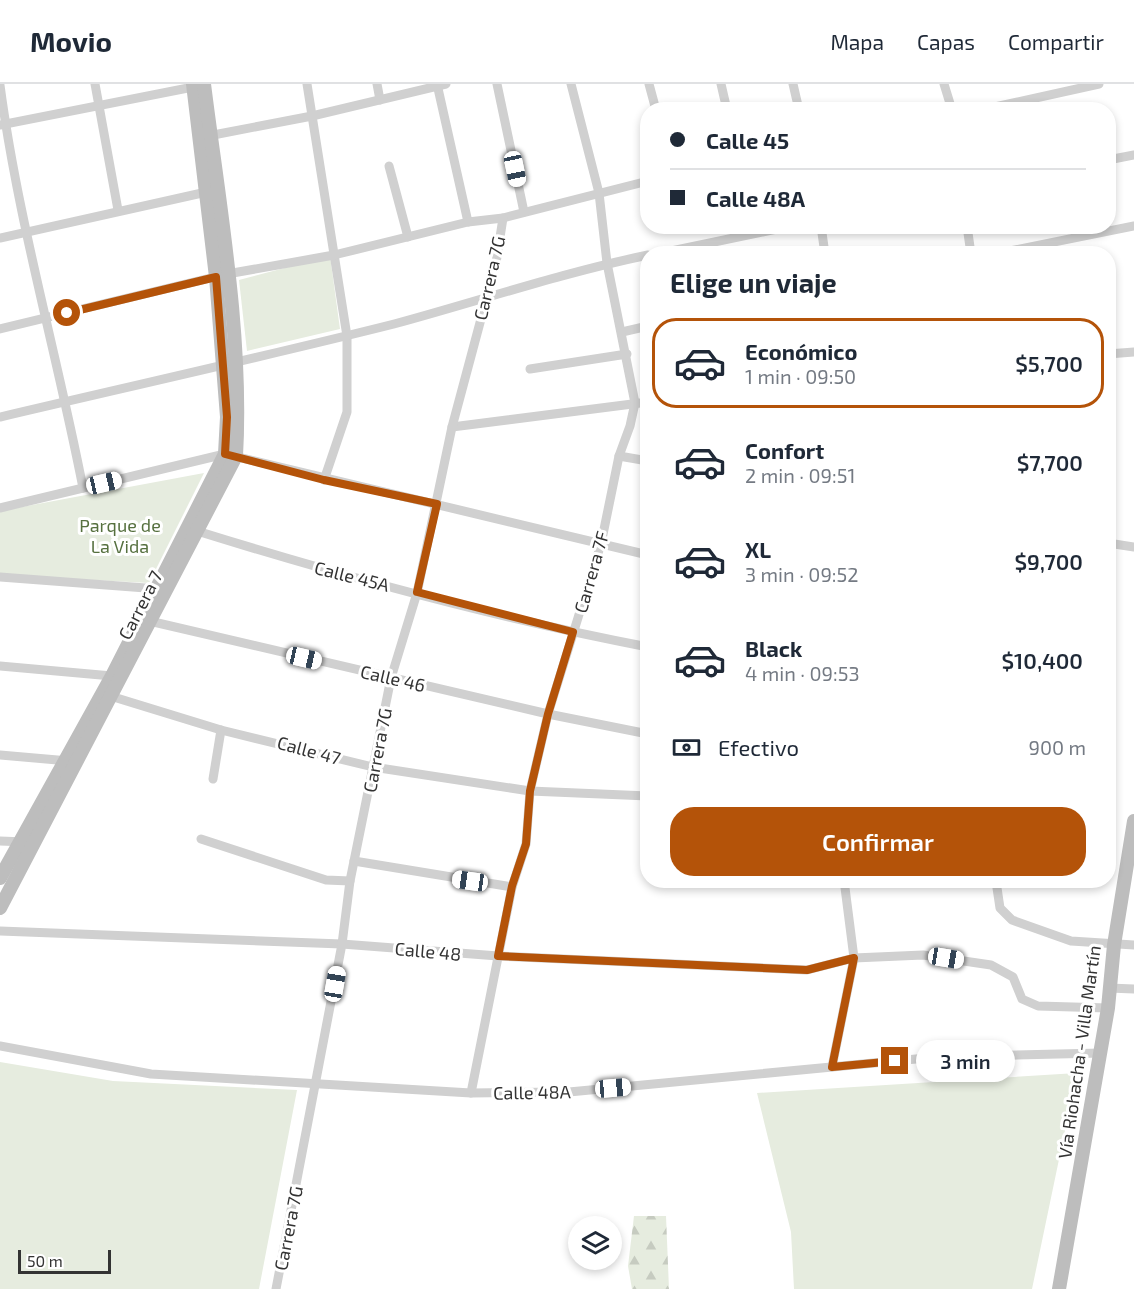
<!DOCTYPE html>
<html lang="es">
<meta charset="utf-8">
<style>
:root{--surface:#fff;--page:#f2f2f3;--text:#1f2937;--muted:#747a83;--line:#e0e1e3;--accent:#b45309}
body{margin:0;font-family:"Exo 2",sans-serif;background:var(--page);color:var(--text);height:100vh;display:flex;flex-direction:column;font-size:22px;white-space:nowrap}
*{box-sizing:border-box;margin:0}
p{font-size:20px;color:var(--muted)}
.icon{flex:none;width:33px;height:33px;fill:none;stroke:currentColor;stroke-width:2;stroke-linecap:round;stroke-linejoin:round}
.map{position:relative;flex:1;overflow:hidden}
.side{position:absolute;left:640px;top:162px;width:476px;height:642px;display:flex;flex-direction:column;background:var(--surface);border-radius:24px;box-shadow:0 3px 9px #0003}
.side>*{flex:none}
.banner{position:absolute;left:640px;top:18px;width:476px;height:132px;border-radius:24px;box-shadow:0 3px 9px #0003;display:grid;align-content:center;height:132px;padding:0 30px;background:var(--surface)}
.controls{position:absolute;left:568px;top:1132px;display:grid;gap:12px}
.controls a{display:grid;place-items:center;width:54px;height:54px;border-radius:50%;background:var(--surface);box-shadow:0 3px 9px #0003;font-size:30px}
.scale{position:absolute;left:18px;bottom:15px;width:93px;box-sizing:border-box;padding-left:6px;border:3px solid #333;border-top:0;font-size:16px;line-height:21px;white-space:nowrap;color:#333;-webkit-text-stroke:4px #fff;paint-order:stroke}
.end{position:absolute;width:27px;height:27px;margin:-14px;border:8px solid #b45309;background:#fff;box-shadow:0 0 0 3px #fff}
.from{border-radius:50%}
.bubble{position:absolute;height:42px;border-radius:21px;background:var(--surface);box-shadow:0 3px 9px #0003;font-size:20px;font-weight:600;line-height:42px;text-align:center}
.car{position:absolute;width:18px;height:36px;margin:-18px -9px;border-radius:8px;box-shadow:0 0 4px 2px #0007;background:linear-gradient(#fff 24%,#345 0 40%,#fff 0 76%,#345 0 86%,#fff 0)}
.banner b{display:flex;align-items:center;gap:21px;height:57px;font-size:22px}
.banner b+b{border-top:2px solid var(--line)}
.banner i{width:15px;height:15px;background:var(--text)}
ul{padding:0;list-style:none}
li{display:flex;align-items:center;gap:18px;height:90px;margin:0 12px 9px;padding:0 18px;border:3px solid transparent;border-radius:24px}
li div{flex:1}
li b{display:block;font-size:22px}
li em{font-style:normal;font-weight:600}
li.current{border-color:var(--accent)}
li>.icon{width:54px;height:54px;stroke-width:1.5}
h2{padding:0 30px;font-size:27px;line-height:72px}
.pay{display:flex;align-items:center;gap:15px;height:66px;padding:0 30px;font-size:22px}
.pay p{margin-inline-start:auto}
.primary-button{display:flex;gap:12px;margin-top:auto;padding:12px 30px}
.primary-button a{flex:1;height:69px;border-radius:24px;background:var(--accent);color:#fff;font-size:24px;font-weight:600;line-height:69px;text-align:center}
header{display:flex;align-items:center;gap:36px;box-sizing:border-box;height:84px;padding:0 30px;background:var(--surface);border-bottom:2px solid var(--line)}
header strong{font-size:28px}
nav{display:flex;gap:33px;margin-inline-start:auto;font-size:21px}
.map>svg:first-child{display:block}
.green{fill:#e6ecdf}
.forest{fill:url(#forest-firs)}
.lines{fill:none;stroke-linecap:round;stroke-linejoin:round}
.street{stroke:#d0d0d0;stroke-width:9}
.secondary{stroke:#bdbdbd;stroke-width:14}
.route{stroke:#b45309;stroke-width:8}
.labels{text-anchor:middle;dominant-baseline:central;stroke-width:6;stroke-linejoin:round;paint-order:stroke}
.street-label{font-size:18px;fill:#333;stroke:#fff}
.park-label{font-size:18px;fill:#56703f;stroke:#fff}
</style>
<header>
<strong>Movio</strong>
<nav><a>Mapa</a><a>Capas</a><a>Compartir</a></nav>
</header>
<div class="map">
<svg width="1134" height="1205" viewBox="0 0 1134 1205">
<defs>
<pattern id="forest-firs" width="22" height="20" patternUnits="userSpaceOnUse" patternTransform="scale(1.5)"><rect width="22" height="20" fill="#e6ecdf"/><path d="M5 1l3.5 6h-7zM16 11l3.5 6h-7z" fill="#c6cbc0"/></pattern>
</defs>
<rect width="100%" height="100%" fill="#fff"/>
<g class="green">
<polygon points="330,172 340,245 247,267 239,196"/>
<polygon points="204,389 149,499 0,491 0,427"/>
<polygon points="0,978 113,997 297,1006 259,1205 0,1205"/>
<polygon points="1077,989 1032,1205 794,1205 791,1148 757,1009"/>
</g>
<polygon class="forest" points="634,1132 666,1132 669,1205 632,1205 628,1182"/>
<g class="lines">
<g class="street">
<polyline points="95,0 118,126"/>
<polyline points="307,0 347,252 347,328 324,396"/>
<polyline points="377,0 380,16"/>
<polyline points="437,0 468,138"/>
<polyline points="497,0 524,128"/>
<polyline points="649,0 656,26"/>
<polyline points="721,0 727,26"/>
<polyline points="793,0 799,26"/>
<polyline points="944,0 952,26"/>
<path d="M0,1C18,137 57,270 83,404"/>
<polyline points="981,26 1099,0"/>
<polyline points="0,41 198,2"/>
<polyline points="208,52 312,32 446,0"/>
<polyline points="1108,76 1134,71"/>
<polyline points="389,82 408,153"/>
<polyline points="821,142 825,170"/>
<polyline points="967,142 971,170"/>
<polyline points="0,154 211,107"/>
<polyline points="657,170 791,142"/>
<polyline points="995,170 1134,142"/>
<polyline points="0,245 227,190 334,171 468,138 503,134 648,97"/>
<polyline points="622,248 648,242"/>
<polyline points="1108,270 1134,268"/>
<polyline points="530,285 627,270"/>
<path d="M0,333C131,302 263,273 394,240C479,217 561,189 648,171"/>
<polyline points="452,343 648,318"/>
<polyline points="619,372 648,377"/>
<polyline points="0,424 225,370 648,471"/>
<path d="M197,447C345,493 496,534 648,563"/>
<polyline points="1108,459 1134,463"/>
<polyline points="0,493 159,505"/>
<polyline points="145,536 548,630 648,650"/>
<polyline points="0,582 112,592 116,595"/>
<polyline points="107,611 221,646 373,683 530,707 648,712"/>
<polyline points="0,671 69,677"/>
<polyline points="213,695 221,646"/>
<polyline points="201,755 326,796 350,797"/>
<polyline points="0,757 25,758"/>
<polyline points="354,777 512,803"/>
<polyline points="997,804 1000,824 1012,836 1071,857 1134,861"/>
<polyline points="0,847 342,860 498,872 807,886 854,874 923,871 991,881 1013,893 1022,915 1038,922 1108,924"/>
<polyline points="1109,904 1134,905"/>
<polyline points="0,962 151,990 471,1009 569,1008 937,973 1101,969"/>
<polyline points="832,983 854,874 844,796"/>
<polyline points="471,1009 512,803 526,760 530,707 548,630 601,460 619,372 630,342 635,319 607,179 599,109 571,0"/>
<polyline points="276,1205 342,860 350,797 391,594 417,509 452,343 496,179 503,134"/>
</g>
<g class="secondary">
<polyline points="0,794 112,592 225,370 227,333 216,193 193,0"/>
<path d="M0,824L236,372C243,251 219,120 204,0"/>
<polyline points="1059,1205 1108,924 1114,861 1134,737"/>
</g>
</g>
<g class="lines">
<polyline class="route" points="67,229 216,193 227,333 225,370 324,396 437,420 417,508 573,548 548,630 530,707 526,760 512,802 498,872 807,886 854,874 832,983 895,977"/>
</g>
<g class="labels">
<g class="street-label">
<text transform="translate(489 194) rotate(-77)">Carrera 7G</text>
<text transform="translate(591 488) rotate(-74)">Carrera 7F</text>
<text transform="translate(352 492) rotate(14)">Calle 45A</text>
<text transform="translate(140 521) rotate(-63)">Carrera 7</text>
<text transform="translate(393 594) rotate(13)">Calle 46</text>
<text transform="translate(309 666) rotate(15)">Calle 47</text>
<text transform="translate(377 666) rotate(-79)">Carrera 7G</text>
<text transform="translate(428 867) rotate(5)">Calle 48</text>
<text transform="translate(1079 968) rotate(-82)">Vía Riohacha - Villa Martín</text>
<text transform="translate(532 1008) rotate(-1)">Calle 48A</text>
<text transform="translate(288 1144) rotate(-79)">Carrera 7G</text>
</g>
<g class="park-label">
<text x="120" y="441">Parque de<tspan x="120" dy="21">La Vida</tspan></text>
</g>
</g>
</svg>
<div class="controls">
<a><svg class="icon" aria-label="layers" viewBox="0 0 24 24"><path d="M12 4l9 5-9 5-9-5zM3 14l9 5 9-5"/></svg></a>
</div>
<div class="scale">50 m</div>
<i class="end from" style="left:67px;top:229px"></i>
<i class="end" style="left:895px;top:977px"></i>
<div class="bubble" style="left:916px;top:956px;width:99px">3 min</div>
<i class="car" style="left:515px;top:85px;rotate:168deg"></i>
<i class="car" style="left:104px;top:399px;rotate:77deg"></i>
<i class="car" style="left:304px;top:574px;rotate:103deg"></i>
<i class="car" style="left:470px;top:797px;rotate:278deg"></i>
<i class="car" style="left:946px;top:874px;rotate:99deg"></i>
<i class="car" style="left:335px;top:900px;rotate:10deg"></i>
<i class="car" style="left:613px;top:1004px;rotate:85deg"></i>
<div class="banner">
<b><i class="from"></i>Calle 45</b>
<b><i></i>Calle 48A</b>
</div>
<section class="side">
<h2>Elige un viaje</h2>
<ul>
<li class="current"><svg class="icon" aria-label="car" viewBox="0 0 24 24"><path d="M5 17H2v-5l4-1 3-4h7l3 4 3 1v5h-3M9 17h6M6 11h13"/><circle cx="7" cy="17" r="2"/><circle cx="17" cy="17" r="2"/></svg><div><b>Económico</b><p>1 min · 09:50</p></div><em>$5,700</em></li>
<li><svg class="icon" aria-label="car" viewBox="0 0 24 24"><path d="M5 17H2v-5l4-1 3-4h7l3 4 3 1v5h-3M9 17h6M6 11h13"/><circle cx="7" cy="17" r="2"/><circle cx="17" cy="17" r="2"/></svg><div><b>Confort</b><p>2 min · 09:51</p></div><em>$7,700</em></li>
<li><svg class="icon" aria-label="car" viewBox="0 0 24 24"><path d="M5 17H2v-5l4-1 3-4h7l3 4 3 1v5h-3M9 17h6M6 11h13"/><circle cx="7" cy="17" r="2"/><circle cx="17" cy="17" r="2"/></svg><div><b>XL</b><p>3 min · 09:52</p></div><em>$9,700</em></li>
<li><svg class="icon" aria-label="car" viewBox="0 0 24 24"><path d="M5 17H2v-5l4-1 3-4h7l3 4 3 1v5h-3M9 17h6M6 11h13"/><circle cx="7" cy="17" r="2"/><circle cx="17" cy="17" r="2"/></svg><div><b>Black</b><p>4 min · 09:53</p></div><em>$10,400</em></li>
</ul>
<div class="pay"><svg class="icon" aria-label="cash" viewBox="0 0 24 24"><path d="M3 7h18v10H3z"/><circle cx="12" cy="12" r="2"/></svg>Efectivo<p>900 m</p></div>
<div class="primary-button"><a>Confirmar</a></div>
</section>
</div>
